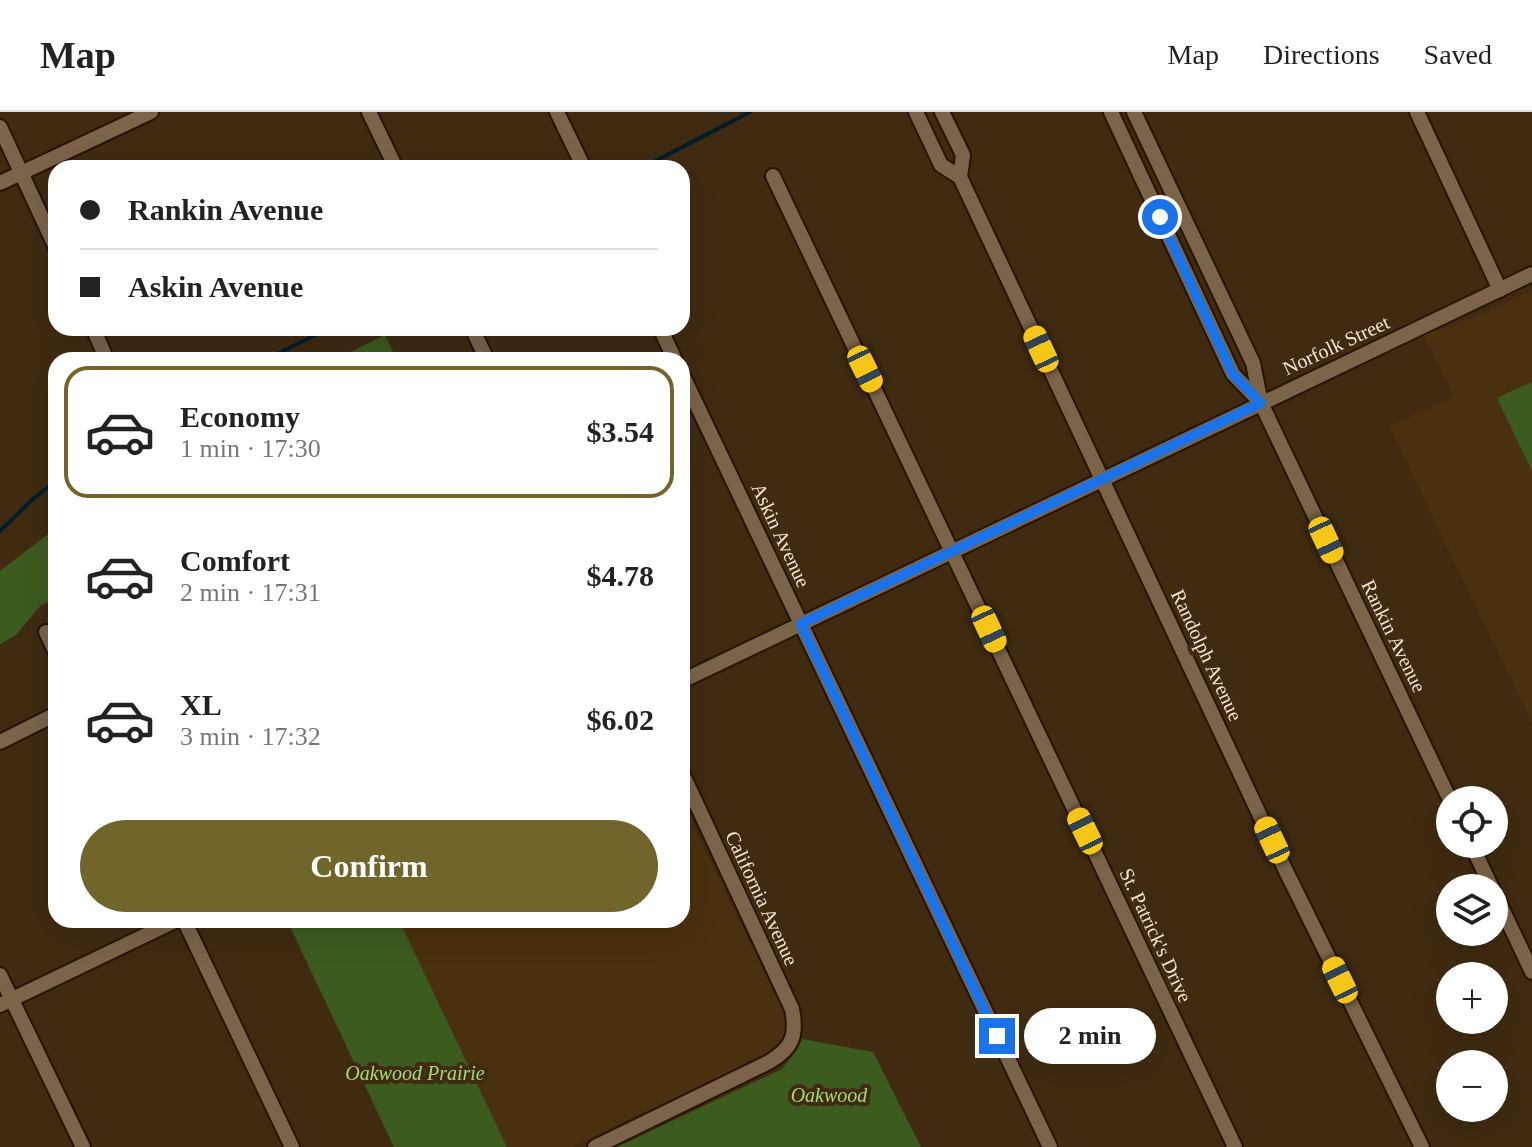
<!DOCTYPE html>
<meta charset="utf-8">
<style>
:root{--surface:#fff;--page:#f2f2f2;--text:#222;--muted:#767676;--line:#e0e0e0;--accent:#71652b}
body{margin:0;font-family:Georgia,serif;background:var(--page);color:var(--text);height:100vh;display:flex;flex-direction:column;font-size:30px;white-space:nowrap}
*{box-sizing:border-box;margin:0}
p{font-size:26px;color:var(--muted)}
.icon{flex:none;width:44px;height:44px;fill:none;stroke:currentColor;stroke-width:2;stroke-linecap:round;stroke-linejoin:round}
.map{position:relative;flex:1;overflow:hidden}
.drawer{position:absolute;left:48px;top:240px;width:642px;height:576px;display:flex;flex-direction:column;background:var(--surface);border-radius:24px;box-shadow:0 8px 32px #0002}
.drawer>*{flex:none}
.guide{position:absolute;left:48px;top:48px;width:642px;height:176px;border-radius:24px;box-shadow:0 8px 32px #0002;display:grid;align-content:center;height:176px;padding:0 32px;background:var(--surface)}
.fabs{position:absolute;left:1436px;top:674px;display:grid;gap:16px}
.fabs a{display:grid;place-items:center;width:72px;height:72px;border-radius:50%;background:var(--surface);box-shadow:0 8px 32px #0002;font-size:40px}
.end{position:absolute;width:36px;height:36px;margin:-18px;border:10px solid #1a73e8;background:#fff;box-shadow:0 0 0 4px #fff}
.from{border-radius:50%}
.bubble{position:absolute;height:56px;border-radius:28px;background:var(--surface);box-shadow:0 8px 32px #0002;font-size:26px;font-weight:800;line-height:56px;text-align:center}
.car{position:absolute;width:24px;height:48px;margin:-24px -12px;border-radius:10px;box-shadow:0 0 6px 2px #0007;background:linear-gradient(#f5c518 24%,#345 0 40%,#f5c518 0 76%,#345 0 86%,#f5c518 0)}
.guide b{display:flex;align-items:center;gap:28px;height:76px;font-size:30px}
.guide b+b{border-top:2px solid var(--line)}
.guide i{width:20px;height:20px;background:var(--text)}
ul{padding:14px 0 0;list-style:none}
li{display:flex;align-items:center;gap:24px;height:132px;margin:0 16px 12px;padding:0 16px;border:4px solid transparent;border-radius:24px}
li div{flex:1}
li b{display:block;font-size:30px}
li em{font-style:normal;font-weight:800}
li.current{border-color:var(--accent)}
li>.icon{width:72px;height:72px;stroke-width:1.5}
.action{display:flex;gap:16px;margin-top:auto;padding:16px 32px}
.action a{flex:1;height:92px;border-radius:48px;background:var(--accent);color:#fff;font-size:32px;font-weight:800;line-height:92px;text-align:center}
header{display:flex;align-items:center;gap:48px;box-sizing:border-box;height:112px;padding:0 40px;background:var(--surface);border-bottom:2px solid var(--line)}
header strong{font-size:38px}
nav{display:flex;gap:44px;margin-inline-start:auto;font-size:28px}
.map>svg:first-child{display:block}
.built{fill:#49300f}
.green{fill:#3c5b1f}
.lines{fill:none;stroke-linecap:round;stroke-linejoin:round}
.stream{stroke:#001d28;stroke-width:4}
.minor-casing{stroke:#261300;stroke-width:18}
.minor{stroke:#7b6449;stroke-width:14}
.route{stroke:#1a73e8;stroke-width:10}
.labels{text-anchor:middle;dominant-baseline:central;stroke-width:8;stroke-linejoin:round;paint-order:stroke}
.street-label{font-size:20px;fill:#f2e4d5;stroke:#402b11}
.park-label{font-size:20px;font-style:italic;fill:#a4da7a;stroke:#402b11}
</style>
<header>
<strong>Map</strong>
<nav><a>Map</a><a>Directions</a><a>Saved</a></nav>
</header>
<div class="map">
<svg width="1532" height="1035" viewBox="0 0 1532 1035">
<rect width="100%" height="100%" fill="#402b11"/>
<g class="built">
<polygon points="1532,178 1532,611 1389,314 1454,285 1423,223 1474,206"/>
<polygon points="682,690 785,903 785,917 782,928 772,939 572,1035 507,1035 399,808 682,808"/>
</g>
<g class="green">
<polygon points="385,223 397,248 335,248"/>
<polygon points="1532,270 1532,359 1497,286"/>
<polygon points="56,416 56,487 41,493 16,523 0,532 0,459"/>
<polygon points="287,808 399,808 507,1035 394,1035"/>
<polygon points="802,927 873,940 921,1035 617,1035 782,957 797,938"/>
</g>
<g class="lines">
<g class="stream">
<polyline points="642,56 750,0"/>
<polyline points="265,248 330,216"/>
<polyline points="0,419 34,386 56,369"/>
</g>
<defs>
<g id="minor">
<polyline points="369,0 396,56"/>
<polyline points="557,0 584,56"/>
<polyline points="916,0 941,53 960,65"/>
<polyline points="942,0 963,43 960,65 1285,757 1422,1035"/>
<polyline points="1111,0 1233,262 1261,291"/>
<polyline points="1134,0 1253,251 1261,291 1450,688"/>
<polyline points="1417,0 1500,178"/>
<polyline points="0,15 56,136"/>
<polyline points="773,64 1235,1035"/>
<polyline points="0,71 151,0"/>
<polyline points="93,216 107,248"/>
<polyline points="472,216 487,248"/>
<polyline points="660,216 675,248"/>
<polyline points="682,262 1050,1035"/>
<polyline points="46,520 56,541"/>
<polyline points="682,569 1532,162"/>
<polyline points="0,630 56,602"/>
<polyline points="1471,732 1492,776"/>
<polyline points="1494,780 1532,860"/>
<polyline points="184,808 292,1035"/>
<polyline points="0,863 83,1035"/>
<polyline points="0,893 177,808"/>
<path d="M595,1035L769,950C793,936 797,923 792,897L682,661"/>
</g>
</defs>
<use href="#minor" class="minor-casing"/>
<use href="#minor" class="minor"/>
</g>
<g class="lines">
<polyline class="route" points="997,924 801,512 1261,291 1233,262 1160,105"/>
</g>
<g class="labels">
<g class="street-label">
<text transform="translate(1336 233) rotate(-25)">Norfolk Street</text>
<text transform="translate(781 423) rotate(65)">Askin Avenue</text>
<text transform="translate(1394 524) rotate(64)">Rankin Avenue</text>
<text transform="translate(1207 543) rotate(65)">Randolph Avenue</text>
<text transform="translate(762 786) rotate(65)">California Avenue</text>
<text transform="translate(1156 823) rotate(65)">St. Patrick's Drive</text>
</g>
<g class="park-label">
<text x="415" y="961">Oakwood Prairie</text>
<text x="829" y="983">Oakwood</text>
</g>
</g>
</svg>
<div class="fabs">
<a><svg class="icon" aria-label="locate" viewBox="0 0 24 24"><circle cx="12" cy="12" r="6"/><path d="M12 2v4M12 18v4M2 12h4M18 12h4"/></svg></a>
<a><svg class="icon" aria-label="layers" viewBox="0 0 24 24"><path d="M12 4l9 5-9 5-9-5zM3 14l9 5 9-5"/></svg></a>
<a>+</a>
<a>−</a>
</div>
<i class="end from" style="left:1160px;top:105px"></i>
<i class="end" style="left:997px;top:924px"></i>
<div class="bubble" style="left:1024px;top:896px;width:132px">2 min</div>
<i class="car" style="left:1041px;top:237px;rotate:335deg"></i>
<i class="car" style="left:865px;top:257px;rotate:154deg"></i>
<i class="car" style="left:1326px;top:428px;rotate:155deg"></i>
<i class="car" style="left:989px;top:517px;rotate:155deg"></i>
<i class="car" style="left:1085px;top:719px;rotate:334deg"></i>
<i class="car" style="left:1272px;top:728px;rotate:335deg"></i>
<i class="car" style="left:1340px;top:868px;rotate:334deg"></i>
<div class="guide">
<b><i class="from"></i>Rankin Avenue</b>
<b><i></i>Askin Avenue</b>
</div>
<section class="drawer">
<ul>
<li class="current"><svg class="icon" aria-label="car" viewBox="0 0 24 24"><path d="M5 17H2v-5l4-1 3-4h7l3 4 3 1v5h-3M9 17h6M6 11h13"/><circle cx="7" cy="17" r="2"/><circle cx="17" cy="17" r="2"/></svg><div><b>Economy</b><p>1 min · 17:30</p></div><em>$3.54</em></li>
<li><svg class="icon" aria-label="car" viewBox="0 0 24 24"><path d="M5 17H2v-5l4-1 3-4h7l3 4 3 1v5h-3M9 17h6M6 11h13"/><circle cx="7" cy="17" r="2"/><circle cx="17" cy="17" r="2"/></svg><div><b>Comfort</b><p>2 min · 17:31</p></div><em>$4.78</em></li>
<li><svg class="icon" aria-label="car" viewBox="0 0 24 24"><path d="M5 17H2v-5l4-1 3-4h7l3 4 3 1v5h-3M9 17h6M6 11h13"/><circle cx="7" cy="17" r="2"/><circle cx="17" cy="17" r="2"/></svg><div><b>XL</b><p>3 min · 17:32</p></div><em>$6.02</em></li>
</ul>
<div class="action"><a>Confirm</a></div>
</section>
</div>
